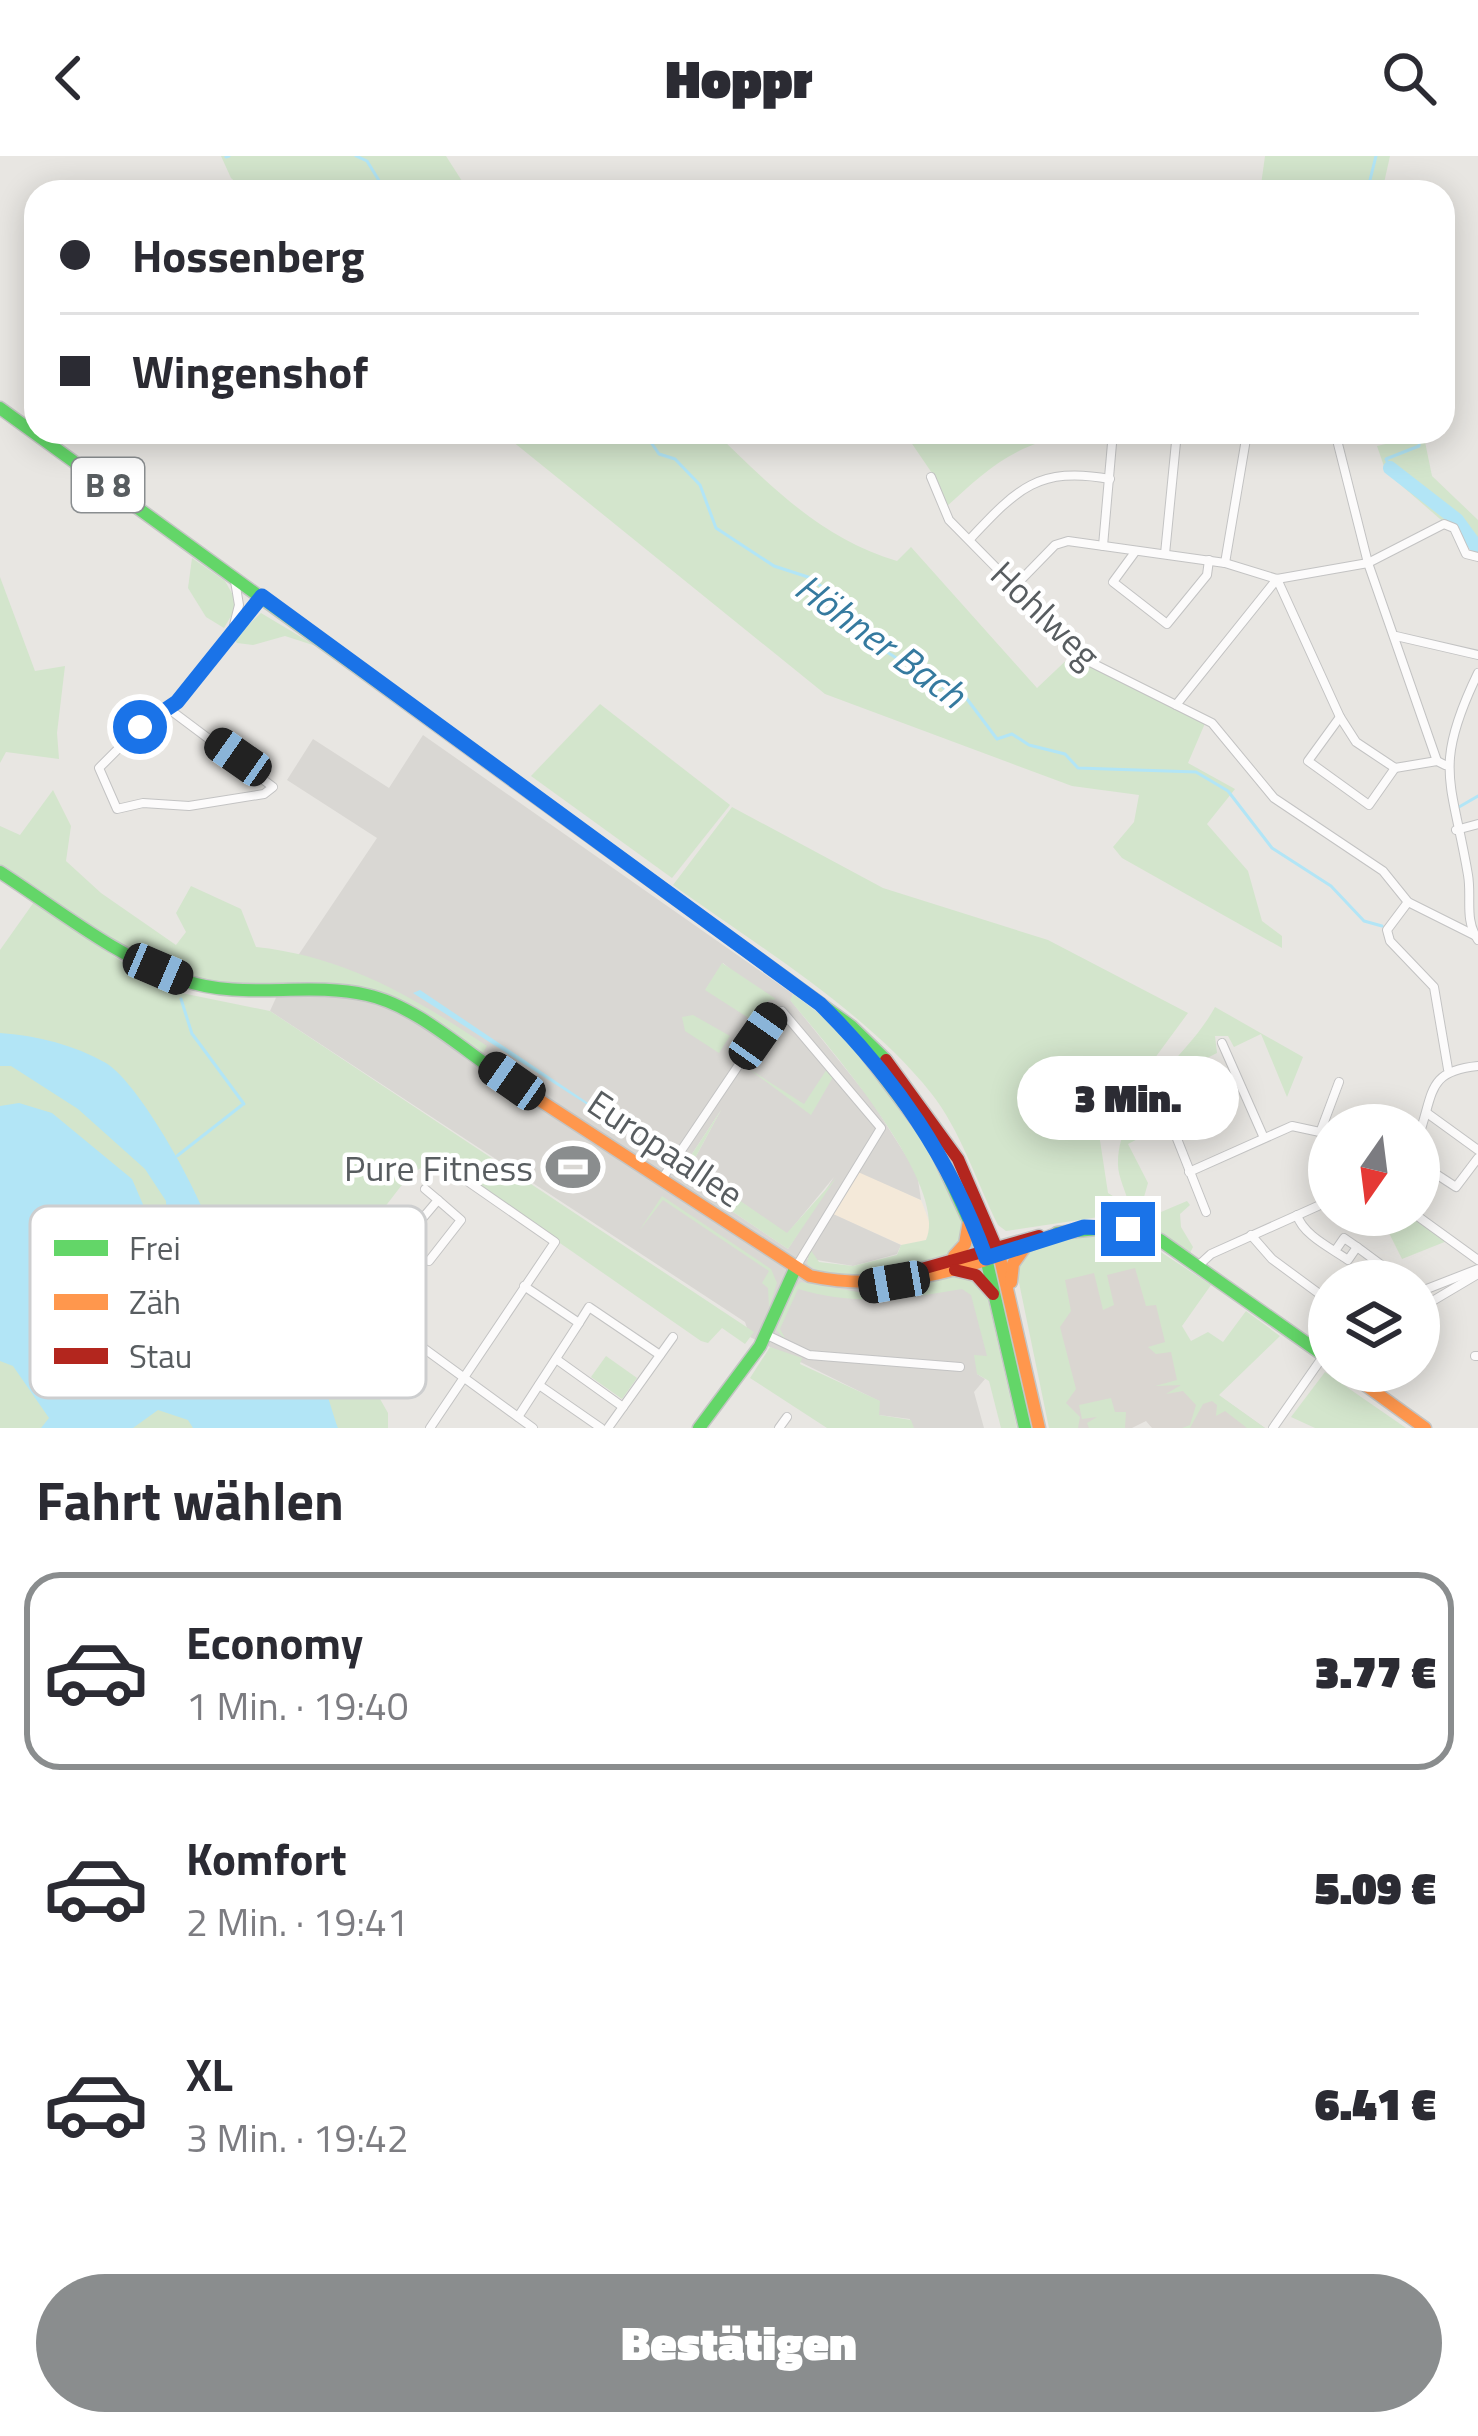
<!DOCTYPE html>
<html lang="de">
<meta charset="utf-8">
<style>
:root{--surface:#fff;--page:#f7f7f7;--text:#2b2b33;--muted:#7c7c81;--line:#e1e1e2;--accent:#8a8d8e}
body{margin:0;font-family:"Titillium Web",sans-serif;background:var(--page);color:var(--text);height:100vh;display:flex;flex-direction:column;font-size:45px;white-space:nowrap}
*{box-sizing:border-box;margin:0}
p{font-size:39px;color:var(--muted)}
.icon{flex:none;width:66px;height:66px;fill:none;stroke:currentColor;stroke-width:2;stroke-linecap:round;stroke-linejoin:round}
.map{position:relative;height:1272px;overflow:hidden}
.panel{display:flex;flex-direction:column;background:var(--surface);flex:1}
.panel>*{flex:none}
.hud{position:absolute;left:24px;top:24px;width:1431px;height:264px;border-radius:36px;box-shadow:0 6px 30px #0003;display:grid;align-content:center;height:264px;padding:0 36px;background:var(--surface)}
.needle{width:78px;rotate:194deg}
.fabs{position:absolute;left:1308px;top:948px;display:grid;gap:24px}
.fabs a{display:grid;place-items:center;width:132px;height:132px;border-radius:50%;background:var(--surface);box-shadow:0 6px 30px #0003;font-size:60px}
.end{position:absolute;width:54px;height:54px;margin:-27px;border:15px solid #1a73e8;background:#fff;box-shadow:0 0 0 6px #fff}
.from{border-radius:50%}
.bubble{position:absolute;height:84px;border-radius:42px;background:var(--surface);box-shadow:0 6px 30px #0003;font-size:39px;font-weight:800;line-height:84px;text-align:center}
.car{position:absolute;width:36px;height:72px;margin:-36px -18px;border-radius:15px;box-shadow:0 0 9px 3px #0007;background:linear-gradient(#222 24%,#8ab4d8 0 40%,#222 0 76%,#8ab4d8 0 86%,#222 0)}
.hud b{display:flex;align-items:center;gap:42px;height:114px;font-size:45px}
.hud b+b{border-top:3px solid var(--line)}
.hud i{width:30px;height:30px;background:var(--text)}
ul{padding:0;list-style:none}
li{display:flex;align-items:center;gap:36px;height:198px;margin:0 24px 18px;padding:0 12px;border:6px solid transparent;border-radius:36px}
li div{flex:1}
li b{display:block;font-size:45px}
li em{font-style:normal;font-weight:800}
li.active{border-color:var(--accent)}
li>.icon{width:108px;height:108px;stroke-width:1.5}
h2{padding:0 36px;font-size:54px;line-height:144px}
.primary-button{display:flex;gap:24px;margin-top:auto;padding:24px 36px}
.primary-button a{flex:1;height:138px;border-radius:72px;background:var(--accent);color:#fff;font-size:48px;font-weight:800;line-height:138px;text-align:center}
header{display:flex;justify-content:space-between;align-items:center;height:156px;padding:0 36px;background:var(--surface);font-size:54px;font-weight:800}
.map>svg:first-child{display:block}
.commercial{fill:#f4e9d9}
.industrial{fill:#d9d7d3;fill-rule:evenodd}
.education{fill:#dad6d1}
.green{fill:#d3e5cc}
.water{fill:#b2e5f6}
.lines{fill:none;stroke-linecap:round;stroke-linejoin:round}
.stream{stroke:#b2e5f6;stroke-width:3}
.river{stroke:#b2e5f6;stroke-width:14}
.street-casing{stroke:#c3c3c3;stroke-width:10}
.fast-casing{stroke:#c4c5c4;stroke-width:15}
.slow-casing{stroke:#c4c5c4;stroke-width:15}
.jam-casing{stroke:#c4c5c4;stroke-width:15}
.street{stroke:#fcfbfb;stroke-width:8}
.fast{stroke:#63d668;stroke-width:12}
.slow{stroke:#ff974d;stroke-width:12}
.jam{stroke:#b3261e;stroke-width:12}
.route{stroke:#1a73e8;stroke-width:15}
.labels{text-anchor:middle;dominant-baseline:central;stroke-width:9;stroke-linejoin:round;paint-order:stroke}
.shield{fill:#fff;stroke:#8a8e90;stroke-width:3}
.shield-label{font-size:33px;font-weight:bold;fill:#585d60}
.street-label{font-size:36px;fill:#585d60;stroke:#fff}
.poi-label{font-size:36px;fill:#585d60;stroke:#fff;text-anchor:end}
.water-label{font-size:39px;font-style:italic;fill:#357a9f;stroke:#fff}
.key{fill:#fff;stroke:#cdcecf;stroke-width:3}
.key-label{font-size:33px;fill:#585d60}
</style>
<header><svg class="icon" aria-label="back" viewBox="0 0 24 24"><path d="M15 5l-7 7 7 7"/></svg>Hoppr<svg class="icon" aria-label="search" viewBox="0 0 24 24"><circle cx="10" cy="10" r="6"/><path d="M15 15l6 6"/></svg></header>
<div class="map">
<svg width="1478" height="1272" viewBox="0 0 1478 1272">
<rect width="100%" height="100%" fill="#e8e6e2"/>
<polygon class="commercial" points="858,1015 921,1044 931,1070 926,1084 906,1091 830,1057"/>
<path class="industrial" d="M423,579L793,838L791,845L870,943L917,1017L921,1044L858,1016L831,1057L901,1089L897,1098L853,1110L805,1102L843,1121L887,1118L906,1114L964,1065L1002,1209L977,1218L985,1223L974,1236L984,1272H911L910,1263L879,1259V1245L750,1181L745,1166L270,855L289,813L377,682L287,624L313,583L389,632ZM723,807L768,845L766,848L706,833ZM721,954L687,1017L729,1045L734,1041L787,1078L834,1021L788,1093L678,1019Z"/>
<polygon class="education" points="1139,1092 1208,1232 1265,1272 1152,1272 1146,1265 1132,1272 1068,1272 1041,1106"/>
<g class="green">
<polygon points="221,0 446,0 469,36 246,36 231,22"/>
<polygon points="1265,0 1390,0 1382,36 1260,36"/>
<path d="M501,276H715C769,329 822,383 897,405L911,391L1037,532L1075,496L1206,565L1188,607L1235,633L1207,668L1248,715L1262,765L1282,780V792L1122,702L1113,691L1134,666L1139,639L1072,630L825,538Z"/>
<path d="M904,276H1073L1074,279C1016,286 986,314 945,352L936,323Z"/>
<polygon points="1394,276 1423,276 1432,320 1478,364 1478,396 1386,316 1377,290 1394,286"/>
<polygon points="192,402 225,425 238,448 224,472 206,461 188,432"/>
<polygon points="0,421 35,515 65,510 57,577 59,603 6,596 0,607"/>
<polygon points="261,457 316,490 285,480 253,489 237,487 234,483"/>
<polygon points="600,548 730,649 672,722 531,620"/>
<path d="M53,634L71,670L66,705L101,737L176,789L186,776L176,757L191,730L241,753L256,791C344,800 414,841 487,890L483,897C437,866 393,830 336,828C293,827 250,836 208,825C133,804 65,753 0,711V670L20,679Z"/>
<path d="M732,651L883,732L1048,784L1188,857L1099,978L1108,1037L1129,1050C1127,1037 1117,1020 1118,1006C1120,942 1186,905 1215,851L1303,901L1287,941L1261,878L1234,891L1228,880H1215L1217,897L1199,906L1203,915L1186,924L1192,939L1162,951L1151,976L1128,988L1148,1027L1144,1041L1161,1056L1187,1045L1190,1049L1180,1058L1181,1071L1193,1091L1190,1097L1119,1058L1006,1075L998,1069C977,1027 960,973 931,937C867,856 758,790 673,729Z"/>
<polygon points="34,746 162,833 270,855 754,1176 745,1188 722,1172 708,1187 701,1185 436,1001 408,1021 354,1091 369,1108 357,1122 362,1127 354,1137 343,1128 359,1206 388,1257 388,1272 0,1272 0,794"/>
<polygon points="722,807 776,843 768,845 758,868 705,834"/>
<path d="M793,838C817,856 842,874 863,896C888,923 978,1057 960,1087C951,1105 914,1112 895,1117C866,1124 831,1126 807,1108L810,1093L819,1106L853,1110L897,1099L901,1089L926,1084C950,1028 826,888 790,844Z"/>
<polygon points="693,859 730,880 719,897 685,875 682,861"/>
<polygon points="749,913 804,948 827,913 833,921 811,959"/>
<polygon points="721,954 687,1017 729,1045 733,1040 787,1077 836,1022 788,1093 678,1019"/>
<polygon points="662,1040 771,1113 777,1127 769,1151 768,1132 762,1127 769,1115 663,1044 639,1075"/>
<polygon points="1418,1063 1447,1085 1402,1103 1389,1077"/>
<path d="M1113,1076L1141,1083L1211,1129L1182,1170L1191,1185L1208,1176L1223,1186L1246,1155L1280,1180L1219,1239L1265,1272H1247L1225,1255L1216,1260L1217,1249L1212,1245L1203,1248L1190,1272H1182L1190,1269L1196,1249L1183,1235L1166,1238L1181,1229L1155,1230L1177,1224L1171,1196L1156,1198L1148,1191L1165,1186L1156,1149L1146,1150L1135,1112L1107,1119L1114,1149L1103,1154L1094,1117L1065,1124L1071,1155L1060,1171L1076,1233L1066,1247L1080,1261L1078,1272H1049L1016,1112C1032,1077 1080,1078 1113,1076Z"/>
<path d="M955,1118L976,1122L986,1135L1017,1272H1001L989,1225L977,1218L974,1199L987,1200L971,1139L962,1133C904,1143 855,1150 798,1133L780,1173L786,1184L776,1174L793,1133L801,1126L869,1138Z"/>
<polygon points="770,1191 802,1202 800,1208 880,1245 879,1259 911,1264 914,1272 827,1272 750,1222"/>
<polygon points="606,1200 637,1222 622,1243 591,1221"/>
<polygon points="1325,1216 1406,1272 1315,1272 1291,1261"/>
<polygon points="1111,1242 1115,1256 1126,1256 1125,1272 1089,1272 1087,1267 1097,1261 1082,1263 1079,1249"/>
</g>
<g class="water">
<polygon points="420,834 624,971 625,973 413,837"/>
<path d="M0,877C35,879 75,889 106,907C145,930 237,1097 226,1142C222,1155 211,1169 206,1183L163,1174L169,1108L166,1045L145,1013L78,953L11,910H0Z"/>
<path d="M19,947L52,957L132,1023L148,1060L145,1081L157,1139L151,1214L210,1240L235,1243L236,1224L225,1209L217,1170L249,1134C309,1145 321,1224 338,1272H193L188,1264L158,1254L133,1272H41L49,1262L13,1210L0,1205V950Z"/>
</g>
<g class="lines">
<g class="stream">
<polyline points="356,0 367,5 386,36"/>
<polyline points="226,1 229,0"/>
<polyline points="1373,36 1370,24 1376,0"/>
<polyline points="644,276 659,298 675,303 700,329 716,372 774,410 811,422 823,432 832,455 870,485 901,505 929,514 944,532 964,539 997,583 1012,578 1029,589 1065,598 1078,612 1196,616 1228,635 1272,692 1331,730 1364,765 1382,770"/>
<polyline points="1390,312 1386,303 1419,290 1420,276"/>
<polyline points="1459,651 1478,640"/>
<polyline points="181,843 192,878"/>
<polyline points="193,879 244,948"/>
<polyline points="177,1000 242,949"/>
</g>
<polyline class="river" points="1390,312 1457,364 1478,393"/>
<defs>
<g id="street">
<polyline points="1335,276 1368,407 1437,605"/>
<polyline points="931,321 949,364 1088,505 1212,567 1274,642 1383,715 1408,746 1474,779"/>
<path d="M970,383C1017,333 1038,310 1110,323"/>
<polyline points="1103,390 1113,276"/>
<polyline points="1135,396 1113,426 1167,468 1207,419 1209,404"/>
<polyline points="1165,398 1177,276"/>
<polyline points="1225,407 1246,283 1241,276"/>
<polyline points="1015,430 1055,389 1068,385 1225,407 1277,423 1368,407 1444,368 1454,372 1466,398 1478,401"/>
<polyline points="234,469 239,449 235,425"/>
<polyline points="1396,480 1478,499"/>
<path d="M1478,517C1432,612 1452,624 1468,719C1472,742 1464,763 1478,784"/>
<polyline points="1176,549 1277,423 1340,561 1356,586 1395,612 1437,605 1445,609"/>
<polyline points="169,553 140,571 99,612 117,653 143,647 189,650 264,638 273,631 169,553 262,441"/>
<polyline points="1340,561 1308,605 1369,649 1395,612"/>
<polyline points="1456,674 1478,668"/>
<polyline points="1408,746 1387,774 1390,785 1434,831 1448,913"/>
<polyline points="1222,887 1264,982"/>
<polyline points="1166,955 1206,1056"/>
<polyline points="1427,957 1478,994"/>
<polyline points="1321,974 1339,926"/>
<path d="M1419,979C1434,936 1427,915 1478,910"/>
<polyline points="1419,1007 1456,1031 1478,1002"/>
<polyline points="1189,1016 1292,970 1329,978"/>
<polyline points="662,1023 773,858 782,855 881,972 796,1111"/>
<polyline points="425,1033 438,1044"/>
<path d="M1297,1059C1303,1079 1331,1092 1348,1104L1357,1091L1344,1082L1335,1095"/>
<polyline points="1416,1059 1478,1104"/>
<polyline points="1251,1079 1272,1103 1329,1145"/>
<polyline points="1357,1091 1403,1125"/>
<polyline points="1199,1109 1211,1098 1329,1045"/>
<polyline points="1419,1136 1478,1113"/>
<polyline points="348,1137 533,1272"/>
<polyline points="355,1142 438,1044 461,1064 429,1105"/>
<polyline points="1419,1153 1478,1118"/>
<polyline points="579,1167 589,1151 660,1199"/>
<polyline points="767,1179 809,1199 960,1211"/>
<polyline points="1475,1200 1478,1200"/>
<polyline points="556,1203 623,1251"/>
<polyline points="539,1229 601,1272"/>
<polyline points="518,1261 579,1167 524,1130"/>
<polyline points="430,1272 555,1086 434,1002"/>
<polyline points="608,1272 673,1181"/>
<polyline points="779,1272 787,1261"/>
<polyline points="1273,1272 1324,1199"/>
</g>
<g id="fast">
<polyline points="0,252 851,870 886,904"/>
<path d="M0,716C59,754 116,801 183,824C242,845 306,825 367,839C414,849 461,892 501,919"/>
<polyline points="855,883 932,985 986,1102"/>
<polyline points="1057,1077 1117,1071 1160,1084 1329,1203"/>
<polyline points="986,1102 1025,1272"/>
<polyline points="699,1272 760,1190 795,1113"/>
</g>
<g id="slow">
<path d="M501,919L810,1120C897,1139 978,1109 1059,1077"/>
<polyline points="999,1098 1039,1272"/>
<polyline points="954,1100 965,1088 969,1065"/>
<polyline points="1011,1126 1013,1108 1025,1091"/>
<polyline points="1346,1215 1425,1272"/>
</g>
<g id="jam">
<polyline points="886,904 958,1003 999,1098"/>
<polyline points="918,1114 1039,1080"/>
<polyline points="955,1114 976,1119 993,1138"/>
</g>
</defs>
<use href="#street" class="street-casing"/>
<use href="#fast" class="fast-casing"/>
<use href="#slow" class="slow-casing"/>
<use href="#jam" class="jam-casing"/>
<use href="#street" class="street"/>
<use href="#fast" class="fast"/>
<use href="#slow" class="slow"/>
<use href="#jam" class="jam"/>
</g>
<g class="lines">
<path class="route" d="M140,571L177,546L262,440L820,848C895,922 950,1002 986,1102L1084,1071L1128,1073"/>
</g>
<defs>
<symbol id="stadium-bare" viewBox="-9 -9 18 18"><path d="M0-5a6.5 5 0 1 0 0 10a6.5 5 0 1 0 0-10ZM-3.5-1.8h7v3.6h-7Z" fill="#8a8d8e" stroke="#fff" stroke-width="2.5" paint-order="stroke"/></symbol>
</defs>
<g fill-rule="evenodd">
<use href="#stadium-bare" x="535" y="973" width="76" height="76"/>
</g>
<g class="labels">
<rect class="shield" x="72" y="302" width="72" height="54" rx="9"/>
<g class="shield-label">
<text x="108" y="329">B 8</text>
</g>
<g class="street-label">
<text transform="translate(1046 458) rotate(44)">Hohlweg</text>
<text transform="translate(666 992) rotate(34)">Europaallee</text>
</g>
<g class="poi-label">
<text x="533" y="1011">Pure Fitness</text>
</g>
<g class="water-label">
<text transform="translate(881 484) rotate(36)">Höhner Bach</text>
</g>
</g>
<rect x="30" y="1050" width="396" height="192" rx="18" class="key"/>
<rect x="54" y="1084" width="54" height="16" fill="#63d668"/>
<rect x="54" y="1138" width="54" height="16" fill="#ff974d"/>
<rect x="54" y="1192" width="54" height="16" fill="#b3261e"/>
<g class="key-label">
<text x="129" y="1104">Frei</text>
<text x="129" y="1158">Zäh</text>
<text x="129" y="1212">Stau</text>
</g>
</svg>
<div class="fabs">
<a><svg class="needle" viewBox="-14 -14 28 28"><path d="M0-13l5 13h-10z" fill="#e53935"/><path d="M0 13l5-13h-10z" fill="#7c7c81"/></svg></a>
<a><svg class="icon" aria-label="layers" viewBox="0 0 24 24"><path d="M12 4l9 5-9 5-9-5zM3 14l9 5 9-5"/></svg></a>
</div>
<i class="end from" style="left:140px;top:571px"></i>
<i class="end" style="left:1128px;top:1073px"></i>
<div class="bubble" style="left:1017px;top:900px;width:222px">3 Min.</div>
<i class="car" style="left:238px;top:601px;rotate:305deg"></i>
<i class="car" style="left:158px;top:813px;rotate:113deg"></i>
<i class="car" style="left:758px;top:880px;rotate:35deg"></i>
<i class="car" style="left:512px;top:925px;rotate:305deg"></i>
<i class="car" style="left:894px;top:1126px;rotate:260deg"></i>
<div class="hud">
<b><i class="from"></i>Hossenberg</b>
<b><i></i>Wingenshof</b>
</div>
</div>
<section class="panel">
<h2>Fahrt wählen</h2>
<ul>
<li class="active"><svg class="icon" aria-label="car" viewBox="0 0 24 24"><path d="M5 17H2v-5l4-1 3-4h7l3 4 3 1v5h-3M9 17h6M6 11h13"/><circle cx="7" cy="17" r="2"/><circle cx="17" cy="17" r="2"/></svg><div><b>Economy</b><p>1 Min. · 19:40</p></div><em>3.77 €</em></li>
<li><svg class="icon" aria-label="car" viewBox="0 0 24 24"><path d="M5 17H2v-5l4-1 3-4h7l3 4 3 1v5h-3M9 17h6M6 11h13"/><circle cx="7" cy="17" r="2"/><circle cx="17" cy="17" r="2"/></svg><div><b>Komfort</b><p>2 Min. · 19:41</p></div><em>5.09 €</em></li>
<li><svg class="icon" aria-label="car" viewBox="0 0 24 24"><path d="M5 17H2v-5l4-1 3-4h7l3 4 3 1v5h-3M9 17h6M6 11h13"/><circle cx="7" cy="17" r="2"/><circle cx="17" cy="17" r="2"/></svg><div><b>XL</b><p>3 Min. · 19:42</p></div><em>6.41 €</em></li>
</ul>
<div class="primary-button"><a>Bestätigen</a></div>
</section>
